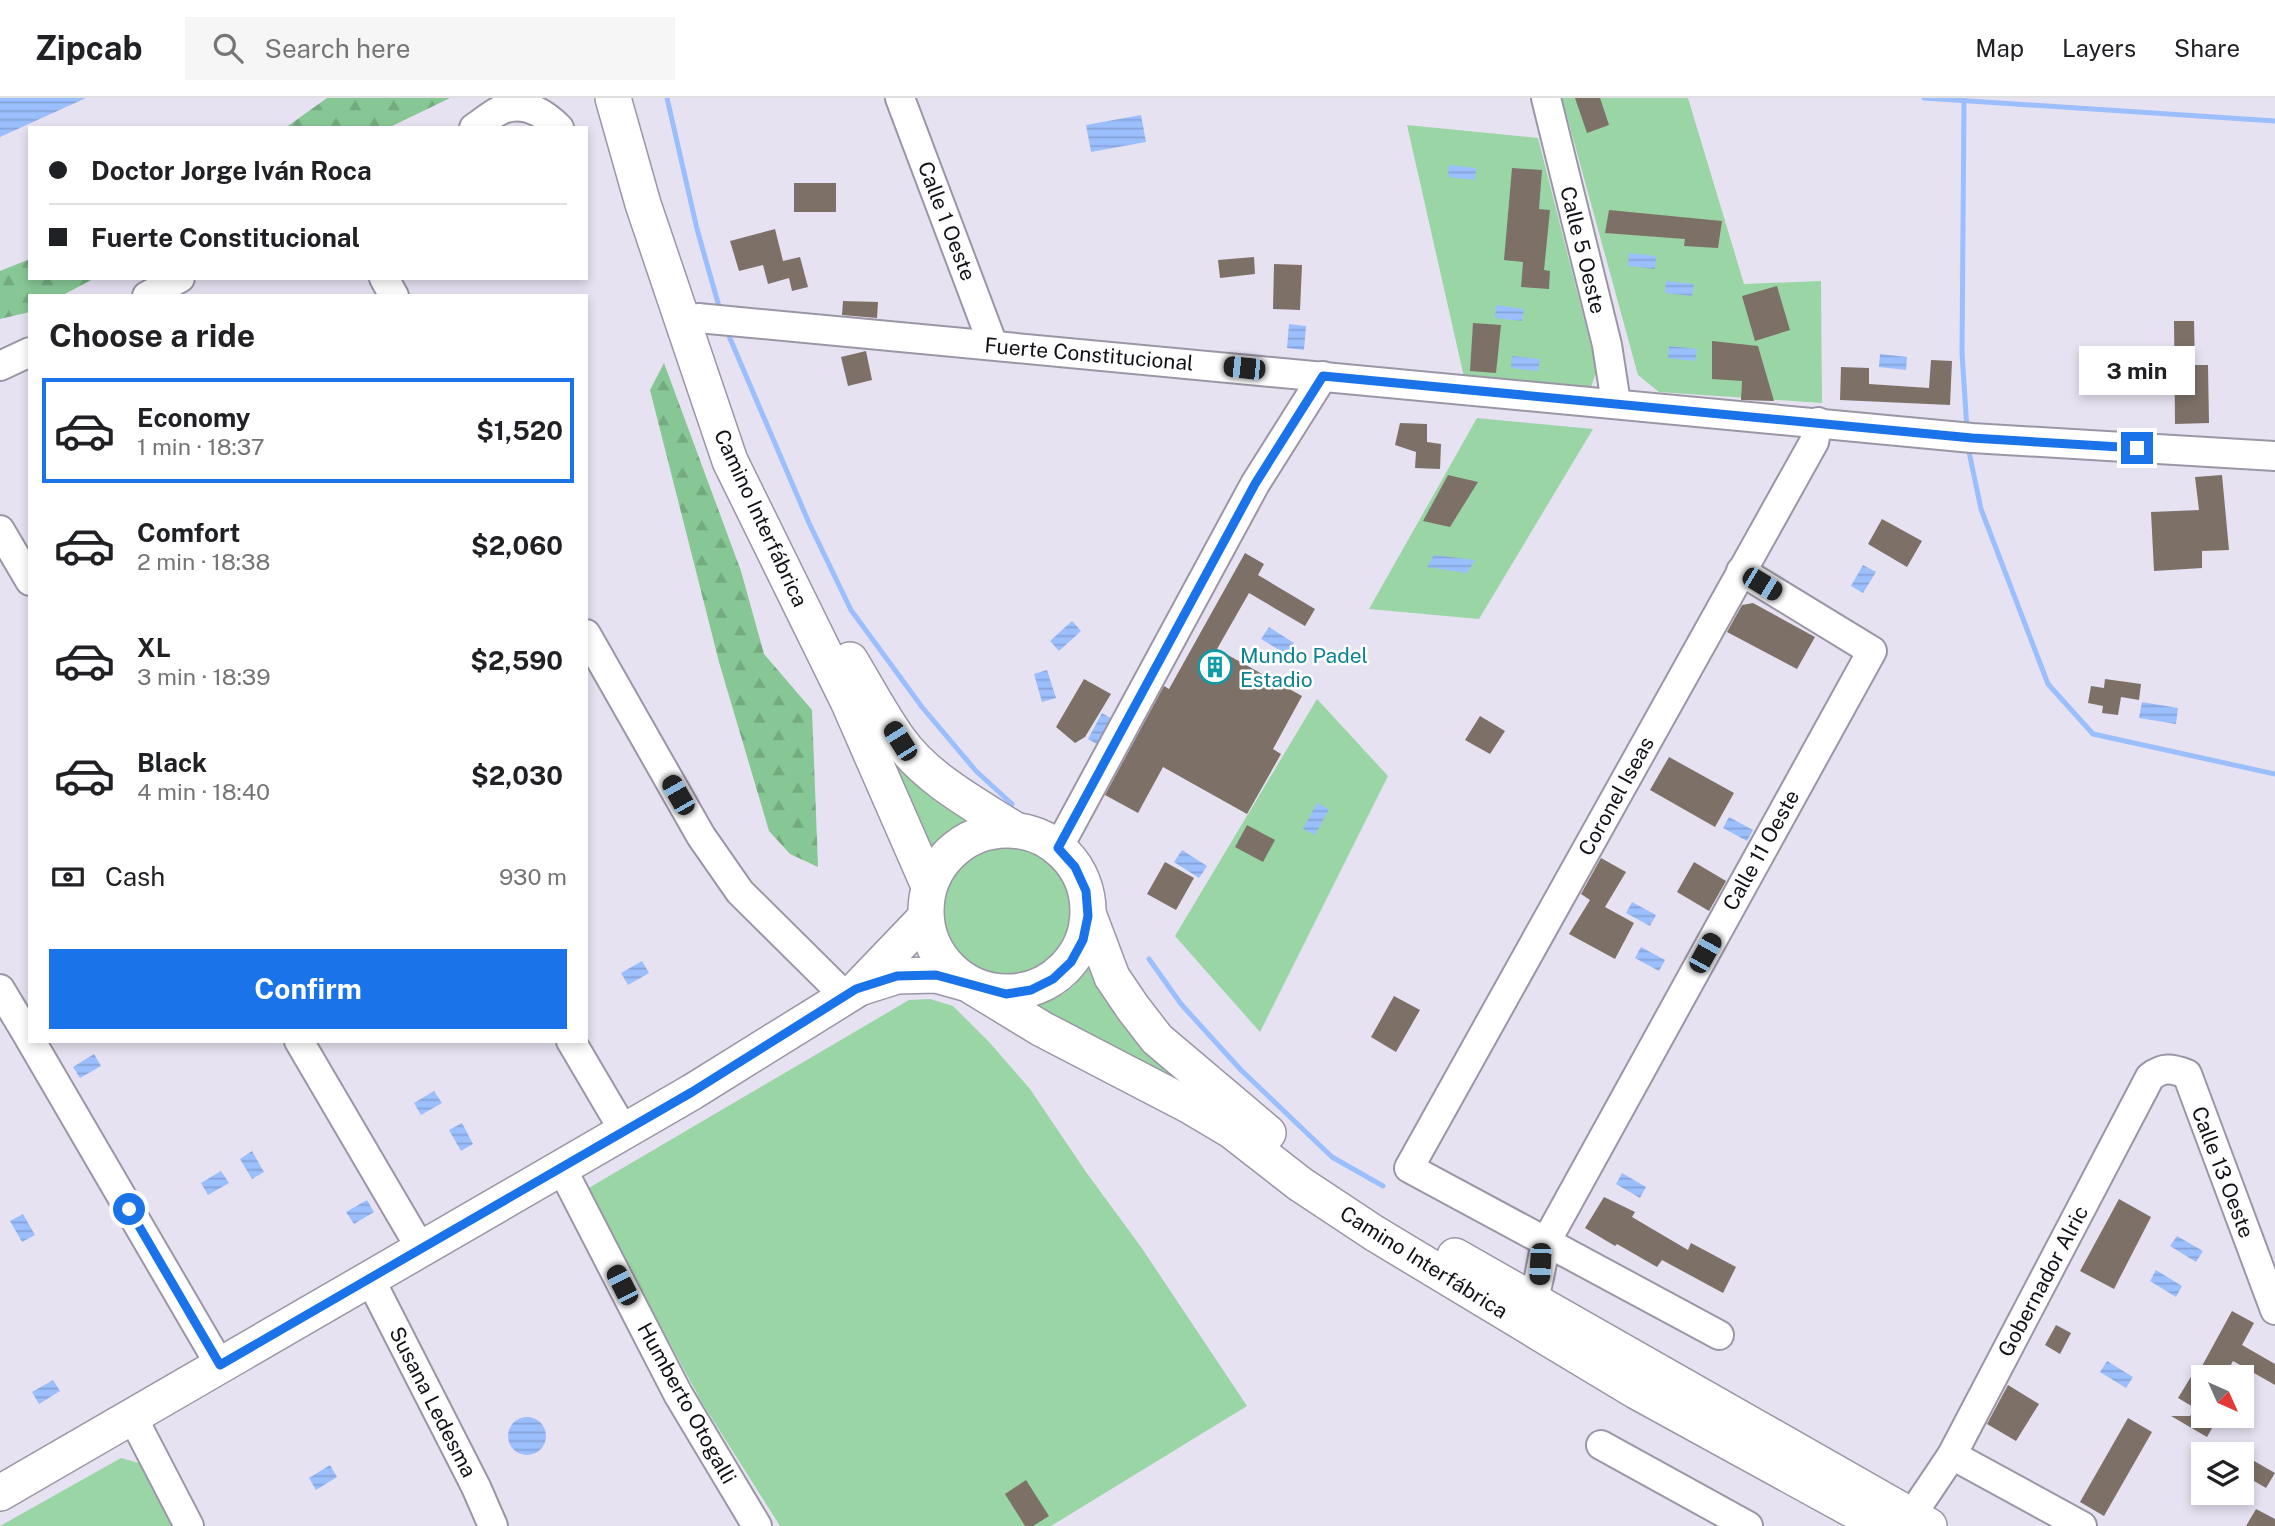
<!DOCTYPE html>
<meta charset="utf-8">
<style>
:root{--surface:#fff;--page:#f6f6f6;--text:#202124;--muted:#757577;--line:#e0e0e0;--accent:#1a73e8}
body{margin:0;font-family:"Public Sans",sans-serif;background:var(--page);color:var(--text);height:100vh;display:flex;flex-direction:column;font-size:26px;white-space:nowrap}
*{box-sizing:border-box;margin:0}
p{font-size:23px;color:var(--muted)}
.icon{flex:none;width:38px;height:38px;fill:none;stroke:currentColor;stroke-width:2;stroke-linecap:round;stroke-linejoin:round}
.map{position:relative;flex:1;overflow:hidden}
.side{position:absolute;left:28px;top:196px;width:560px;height:749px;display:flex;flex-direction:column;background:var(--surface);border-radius:0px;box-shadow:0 4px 10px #0003}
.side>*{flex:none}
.hud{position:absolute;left:28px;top:28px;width:560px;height:154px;border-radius:0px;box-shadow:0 4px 10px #0003;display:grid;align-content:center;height:154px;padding:0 21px;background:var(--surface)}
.needle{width:46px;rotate:135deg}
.controls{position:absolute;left:2191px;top:1267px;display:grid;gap:14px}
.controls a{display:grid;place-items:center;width:63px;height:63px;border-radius:0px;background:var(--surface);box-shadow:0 4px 10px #0003;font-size:35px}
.end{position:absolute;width:32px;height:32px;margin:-16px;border:9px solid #1a73e8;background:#fff;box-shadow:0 0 0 4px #fff}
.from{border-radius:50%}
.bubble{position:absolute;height:49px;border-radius:0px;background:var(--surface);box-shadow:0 4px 10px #0003;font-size:23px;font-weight:700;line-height:49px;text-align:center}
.car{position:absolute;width:21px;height:42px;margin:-21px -10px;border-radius:9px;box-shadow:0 0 5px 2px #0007;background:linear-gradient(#222 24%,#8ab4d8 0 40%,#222 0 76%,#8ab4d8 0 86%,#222 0)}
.hud b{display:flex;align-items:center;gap:24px;height:66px;font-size:26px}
.hud b+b{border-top:2px solid var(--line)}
.hud i{width:18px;height:18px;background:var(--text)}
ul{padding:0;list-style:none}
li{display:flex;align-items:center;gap:21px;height:105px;margin:0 14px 10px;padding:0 7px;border:4px solid transparent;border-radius:0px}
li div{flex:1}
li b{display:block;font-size:26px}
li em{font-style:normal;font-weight:700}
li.active{border-color:var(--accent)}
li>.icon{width:63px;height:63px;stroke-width:1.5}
h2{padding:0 21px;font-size:32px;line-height:84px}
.pay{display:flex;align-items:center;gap:18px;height:77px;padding:0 21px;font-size:26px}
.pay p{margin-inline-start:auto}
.button{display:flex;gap:14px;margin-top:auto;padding:14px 21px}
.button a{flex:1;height:80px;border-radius:0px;background:var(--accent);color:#fff;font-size:28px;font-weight:700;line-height:80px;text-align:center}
header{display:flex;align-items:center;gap:42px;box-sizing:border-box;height:98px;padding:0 35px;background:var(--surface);border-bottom:2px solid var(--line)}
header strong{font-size:33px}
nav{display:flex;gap:38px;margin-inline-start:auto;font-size:24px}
.search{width:490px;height:63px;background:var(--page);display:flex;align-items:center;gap:18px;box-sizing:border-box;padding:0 24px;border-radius:0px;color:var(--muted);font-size:26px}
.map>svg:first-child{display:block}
.green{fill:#9ad5a6}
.forest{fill:url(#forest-firs)}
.water{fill:url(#water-rules)}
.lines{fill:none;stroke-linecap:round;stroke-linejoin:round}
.stream{stroke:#9bbefd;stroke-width:5}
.building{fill:#7d7167}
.minor-casing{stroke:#9b96a5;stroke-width:32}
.major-casing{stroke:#9b96a5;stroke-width:38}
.minor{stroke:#fff;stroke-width:28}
.major{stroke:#fff;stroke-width:35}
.route{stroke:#1a73e8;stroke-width:9}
.labels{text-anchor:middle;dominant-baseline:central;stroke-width:5;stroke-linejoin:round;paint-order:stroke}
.street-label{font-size:21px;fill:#131117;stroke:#fff}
.culture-label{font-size:21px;fill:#0d838f;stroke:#fff;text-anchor:start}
</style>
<header>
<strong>Zipcab</strong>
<div class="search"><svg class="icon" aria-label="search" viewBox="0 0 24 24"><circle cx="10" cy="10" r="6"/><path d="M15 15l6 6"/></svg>Search here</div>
<nav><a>Map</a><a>Layers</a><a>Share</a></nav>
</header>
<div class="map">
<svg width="2275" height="1428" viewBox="0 0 2275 1428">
<defs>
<pattern id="forest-firs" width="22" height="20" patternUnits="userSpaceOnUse" patternTransform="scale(1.75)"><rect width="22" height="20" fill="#87c795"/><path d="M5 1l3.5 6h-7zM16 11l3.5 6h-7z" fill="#74aa80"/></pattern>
<pattern id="water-rules" width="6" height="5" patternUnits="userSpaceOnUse" patternTransform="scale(1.75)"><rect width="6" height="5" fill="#9bbefd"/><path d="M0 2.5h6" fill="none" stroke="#85a2d8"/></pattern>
</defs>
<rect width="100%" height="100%" fill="#e7e2f2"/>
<g class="green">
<polygon points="1562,0 1688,0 1744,186 1821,183 1822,305 1659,294 1638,277"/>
<polygon points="1407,27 1538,40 1597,272 1590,292 1464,279"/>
<polygon points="683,192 727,317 801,474 866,602 985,721 955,730 928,755 720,311"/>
<polygon points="1477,320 1593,331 1479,521 1369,511"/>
<polygon points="1317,601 1388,678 1260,934 1175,838"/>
<circle cx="1007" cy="815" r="66"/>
<path d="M1094,858L1129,917L1304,1070L1468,1181L1036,908C1070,895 1076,890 1094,858Z"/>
<polygon points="930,901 953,908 990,945 1030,991 1086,1074 1141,1149 1247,1308 1051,1428 780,1428 701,1303 587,1091 909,902"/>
<polygon points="121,1360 139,1365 171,1428 0,1428"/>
</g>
<g class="forest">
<polygon points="327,0 450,0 388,30 285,30"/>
<polygon points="30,161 30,180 95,180 61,198 30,198 30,214 0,221 0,173"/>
<polygon points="664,265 741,473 764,556 812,612 818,769 790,756 769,733 719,564 650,292"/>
</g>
<g class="water">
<polygon points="0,0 86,0 0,39"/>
<polygon points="1141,17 1146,44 1091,54 1086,27"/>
<polygon points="1449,67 1476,70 1475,82 1448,79"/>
<polygon points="1629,155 1656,158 1655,171 1628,168"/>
<polygon points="1666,183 1694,186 1692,198 1665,195"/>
<polygon points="1496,207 1524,211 1522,223 1495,220"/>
<polygon points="1289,226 1306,228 1304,252 1287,250"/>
<polygon points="1669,248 1697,251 1695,263 1668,260"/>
<polygon points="1880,256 1907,259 1906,272 1879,269"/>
<polygon points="1512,258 1540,261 1538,273 1511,270"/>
<polygon points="1434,457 1475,462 1467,475 1427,469"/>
<polygon points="1863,467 1876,474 1863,495 1851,488"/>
<polygon points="1072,523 1081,533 1059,553 1050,543"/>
<polygon points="1269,529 1294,545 1286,556 1261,541"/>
<polygon points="1047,572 1056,600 1042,604 1034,576"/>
<polygon points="2142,604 2178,610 2176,626 2139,620"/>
<polygon points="1102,615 1114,622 1100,648 1088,641"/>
<polygon points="1317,705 1329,711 1315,737 1303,731"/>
<polygon points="1729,719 1753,732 1747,743 1723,730"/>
<polygon points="1182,752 1207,768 1199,780 1174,764"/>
<polygon points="1632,804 1656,817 1650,828 1626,815"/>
<polygon points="1641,849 1665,862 1659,873 1635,860"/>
<polygon points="642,863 649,875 628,887 621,875"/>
<polygon points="94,956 101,968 80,980 73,969"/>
<polygon points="434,993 442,1005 421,1017 414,1005"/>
<polygon points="462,1025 473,1046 461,1053 449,1032"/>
<polygon points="252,1053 264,1074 252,1081 240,1061"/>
<polygon points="221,1073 229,1085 208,1097 201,1085"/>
<polygon points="1622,1075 1646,1089 1640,1100 1616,1086"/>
<polygon points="367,1102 374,1114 354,1126 346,1114"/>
<polygon points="23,1116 35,1137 22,1144 10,1123"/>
<polygon points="2177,1138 2203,1153 2196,1164 2170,1148"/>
<polygon points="2156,1172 2182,1188 2176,1199 2150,1183"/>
<polygon points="2107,1263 2133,1279 2126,1290 2100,1274"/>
<polygon points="53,1282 60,1293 39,1306 32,1294"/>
<circle cx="527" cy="1338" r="19"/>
<polygon points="330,1367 337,1379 316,1392 309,1380"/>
</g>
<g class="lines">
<g class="stream">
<polyline points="667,0 697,131 720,212"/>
<polyline points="1924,0 2275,23"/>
<polyline points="1964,3 1962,255 1967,332"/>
<polyline points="726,231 809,425 851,512 922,609 976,673 1012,706"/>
<polyline points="1968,349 1981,411 2048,586 2093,636 2275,676"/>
<polyline points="1149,861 1181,906 1241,972 1332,1059 1383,1088"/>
</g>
</g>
<g class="building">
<polygon points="1575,0 1600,0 1609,27 1587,35"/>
<polygon points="1512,70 1542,72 1539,111 1550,112 1544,172 1550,173 1549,191 1521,189 1523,164 1504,162"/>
<rect x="794" y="85" width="42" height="29"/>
<polygon points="1609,112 1722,123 1718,150 1684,148 1685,141 1605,135"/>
<polygon points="775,131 783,163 800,159 808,189 792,193 789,180 768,186 763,167 739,173 730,143"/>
<polygon points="1254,159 1255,176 1220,180 1218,162"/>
<polygon points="1274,166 1302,167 1300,212 1273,211"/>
<polygon points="1777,188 1790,232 1755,243 1742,198"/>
<polygon points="843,203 878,204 877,220 842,217"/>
<polygon points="2174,223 2194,223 2195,267 2208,267 2209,325 2175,326"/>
<polygon points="1473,225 1501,227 1496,275 1470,273"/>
<polygon points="1712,243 1758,248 1774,303 1741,302 1742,283 1712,281"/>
<polygon points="866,253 872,282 848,288 841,259"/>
<polygon points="1931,262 1952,263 1950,307 1840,302 1841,269 1869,270 1869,286 1929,290"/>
<polygon points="1400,325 1427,326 1427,344 1441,346 1440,371 1415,370 1416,354 1395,347"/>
<polygon points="1448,377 1478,384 1450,429 1423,423"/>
<polygon points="2222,377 2229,452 2202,453 2202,470 2154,473 2151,414 2199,412 2195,379"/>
<polygon points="1882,421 1922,443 1907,469 1868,446"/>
<polygon points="1245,455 1264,466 1258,477 1315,511 1305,528 1249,495 1217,551 1302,598 1273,651 1281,656 1247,716 1163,669 1138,715 1105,697 1164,588 1169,591"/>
<polygon points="1753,505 1815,539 1797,571 1727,534 1742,507"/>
<polygon points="1084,581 1111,596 1085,639 1075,645 1056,629"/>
<polygon points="2105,581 2141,586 2139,602 2121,599 2118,617 2102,615 2103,608 2088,605 2091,588 2104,590"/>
<polygon points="1480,618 1505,633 1490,656 1465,642"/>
<polygon points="1669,659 1734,695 1715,729 1650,692"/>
<polygon points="1247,727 1275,742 1263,764 1235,749"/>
<polygon points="1601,760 1626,774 1605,809 1634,825 1615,861 1569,836 1590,802 1581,796"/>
<polygon points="1165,764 1194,780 1176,812 1147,796"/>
<polygon points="1694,764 1726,783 1709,813 1677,794"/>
<polygon points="1394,898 1420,912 1396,954 1371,939"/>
<polygon points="1604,1099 1635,1114 1632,1119 1688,1152 1691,1145 1736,1169 1723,1195 1662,1162 1657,1169 1617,1146 1615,1148 1585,1130"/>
<polygon points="2119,1101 2151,1119 2114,1191 2080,1173"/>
<polygon points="2232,1213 2254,1225 2242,1247 2275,1266 2275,1287 2233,1263 2224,1279 2196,1279 2203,1284 2203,1318 2219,1318 2207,1339 2171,1318 2190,1318 2195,1310 2178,1300 2192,1277 2196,1279"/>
<polygon points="2056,1227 2071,1235 2060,1256 2045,1247"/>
<polygon points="2008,1287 2039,1306 2016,1343 1987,1326"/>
<polygon points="2128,1320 2152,1334 2104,1418 2080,1404"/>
<polygon points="2242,1356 2275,1375 2266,1390 2242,1376"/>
<polygon points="1026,1382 1049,1418 1033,1428 1025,1428 1005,1396"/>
<polygon points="2256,1411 2275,1421 2275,1428 2246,1428"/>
</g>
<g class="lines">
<defs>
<g id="minor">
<polyline points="900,0 993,247"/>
<polyline points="1546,0 1607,247 1616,305"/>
<path d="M474,30C483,24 493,15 503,11C525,3 544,15 559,30"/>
<polyline points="384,180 394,198"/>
<polyline points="147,198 180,180"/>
<polyline points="698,220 1972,340 2275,358"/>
<polyline points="0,268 30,254"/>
<polyline points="0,432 30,483"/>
<polyline points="586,536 701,738 740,794 845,898"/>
<polyline points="1058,750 1255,386 1323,278"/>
<polyline points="0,891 30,941"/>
<polyline points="31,943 220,1267"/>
<polyline points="299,943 421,1151"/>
<polyline points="571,943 624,1033"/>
<polyline points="561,1069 678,1296 757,1428"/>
<polyline points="370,1181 476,1389 493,1428"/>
<path d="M1533,1202C1540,1183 1541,1163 1547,1142L1872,553L1741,473"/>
<polyline points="1719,1237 1409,1070 1814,344 1818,324"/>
<polyline points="132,1318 189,1428"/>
<polyline points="1601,1347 1748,1428"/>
<polyline points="1952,1357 2082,1428"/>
<path d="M1911,1418L1952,1357L2150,979C2163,969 2171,970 2187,976L2275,1212"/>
</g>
<g id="major">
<polyline points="613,0 643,106 730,363 848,603 929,788"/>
<path d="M850,562C866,588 881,617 899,642C928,682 975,706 1015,732"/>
<circle cx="1007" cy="813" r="81"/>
<polyline points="1089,818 1112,879 1133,910 1157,941 1268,1035"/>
<polyline points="973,889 1042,931 1190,1008 1232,1033 1300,1086 1374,1135 1636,1293 1882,1428"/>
<polyline points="859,890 897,878 936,877 968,886"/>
<polyline points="1455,1158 1929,1428"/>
<polyline points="0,1395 692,994 856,892 925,820"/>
</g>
</defs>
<use href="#minor" class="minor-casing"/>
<use href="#major" class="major-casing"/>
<use href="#minor" class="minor"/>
<use href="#major" class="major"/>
</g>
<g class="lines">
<polyline class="route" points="129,1111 220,1267 692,994 856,891 897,878 936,877 1006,896 1031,892 1053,881 1071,864 1083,842 1088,818 1086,793 1075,769 1058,750 1255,386 1323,278 1972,340 2137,350"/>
</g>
<defs>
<symbol id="building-ring" viewBox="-11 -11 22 22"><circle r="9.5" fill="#fff" stroke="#0f9aa8" stroke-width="1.5"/><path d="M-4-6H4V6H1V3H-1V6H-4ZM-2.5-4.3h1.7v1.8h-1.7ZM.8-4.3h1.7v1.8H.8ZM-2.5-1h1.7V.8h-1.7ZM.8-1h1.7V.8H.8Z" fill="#0f9aa8"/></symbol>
</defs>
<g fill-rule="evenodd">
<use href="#building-ring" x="1196" y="550" width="38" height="38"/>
</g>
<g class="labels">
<g class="street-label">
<text transform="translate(947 123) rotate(69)">Calle 1 Oeste</text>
<text transform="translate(1583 152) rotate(76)">Calle 5 Oeste</text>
<text transform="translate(1089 256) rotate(5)">Fuerte Constitucional</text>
<text transform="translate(761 420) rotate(65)">Camino Interfábrica</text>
<text transform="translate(1616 698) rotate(-61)">Coronel Iseas</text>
<text transform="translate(1761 752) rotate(-61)">Calle 11 Oeste</text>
<text transform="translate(2223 1074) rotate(69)">Calle 13 Oeste</text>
<text transform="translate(1424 1164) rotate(32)">Camino Interfábrica</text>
<text transform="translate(2043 1183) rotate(-62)">Gobernador Alric</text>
<text transform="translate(433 1304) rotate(63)">Susana Ledesma</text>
<text transform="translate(687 1305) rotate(61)">Humberto Otogalli</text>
</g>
<g class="culture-label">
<text x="1240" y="557">Mundo Padel<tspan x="1240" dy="24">Estadio</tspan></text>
</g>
</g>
</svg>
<div class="controls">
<a><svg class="needle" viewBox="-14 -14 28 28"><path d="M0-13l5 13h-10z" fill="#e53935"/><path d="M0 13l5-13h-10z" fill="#757577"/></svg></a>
<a><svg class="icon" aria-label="layers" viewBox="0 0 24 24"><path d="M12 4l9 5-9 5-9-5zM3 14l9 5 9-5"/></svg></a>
</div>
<i class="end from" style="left:129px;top:1111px"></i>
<i class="end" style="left:2137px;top:350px"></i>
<div class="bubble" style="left:2079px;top:248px;width:116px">3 min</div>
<i class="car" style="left:1244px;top:270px;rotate:276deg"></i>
<i class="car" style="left:1762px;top:486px;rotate:121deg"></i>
<i class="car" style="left:900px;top:643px;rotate:328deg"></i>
<i class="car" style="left:678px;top:697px;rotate:330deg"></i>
<i class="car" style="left:1705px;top:855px;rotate:29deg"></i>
<i class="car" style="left:1540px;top:1166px;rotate:183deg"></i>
<i class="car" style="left:622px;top:1187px;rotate:333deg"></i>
<div class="hud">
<b><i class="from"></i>Doctor Jorge Iván Roca</b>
<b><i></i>Fuerte Constitucional</b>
</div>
<section class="side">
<h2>Choose a ride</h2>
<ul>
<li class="active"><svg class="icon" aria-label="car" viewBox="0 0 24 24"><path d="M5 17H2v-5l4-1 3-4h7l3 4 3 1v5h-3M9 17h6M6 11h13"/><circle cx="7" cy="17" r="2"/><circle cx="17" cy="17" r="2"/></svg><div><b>Economy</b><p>1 min · 18:37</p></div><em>$1,520</em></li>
<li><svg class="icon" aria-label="car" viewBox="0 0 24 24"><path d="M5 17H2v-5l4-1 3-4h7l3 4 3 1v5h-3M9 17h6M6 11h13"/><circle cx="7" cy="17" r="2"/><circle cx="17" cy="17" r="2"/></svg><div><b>Comfort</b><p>2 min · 18:38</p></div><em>$2,060</em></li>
<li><svg class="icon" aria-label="car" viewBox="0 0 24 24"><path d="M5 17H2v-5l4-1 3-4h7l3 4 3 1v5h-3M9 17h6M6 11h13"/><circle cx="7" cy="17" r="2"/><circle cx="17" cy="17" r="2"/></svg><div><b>XL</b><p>3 min · 18:39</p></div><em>$2,590</em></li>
<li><svg class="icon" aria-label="car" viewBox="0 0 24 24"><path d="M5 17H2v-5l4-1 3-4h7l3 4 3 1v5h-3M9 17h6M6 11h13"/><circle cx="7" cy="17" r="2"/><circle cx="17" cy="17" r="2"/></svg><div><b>Black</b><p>4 min · 18:40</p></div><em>$2,030</em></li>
</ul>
<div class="pay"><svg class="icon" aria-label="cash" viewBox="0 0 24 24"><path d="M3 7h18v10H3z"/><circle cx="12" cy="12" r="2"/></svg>Cash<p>930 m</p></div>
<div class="button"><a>Confirm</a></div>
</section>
</div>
